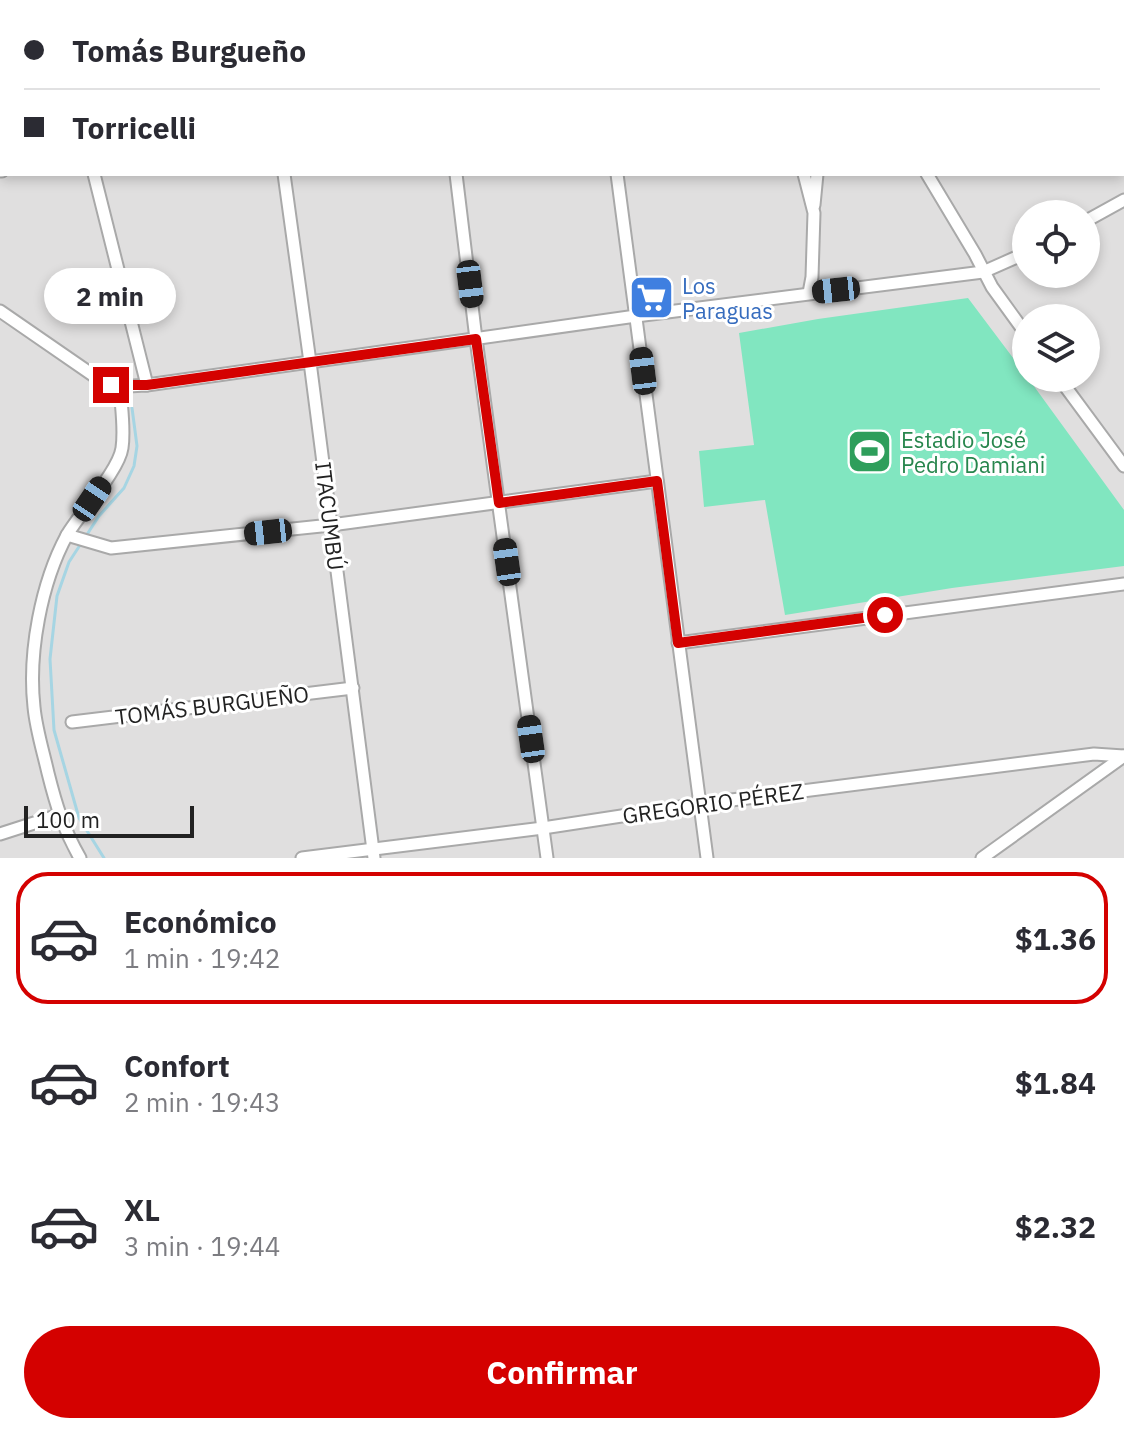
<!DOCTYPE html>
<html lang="es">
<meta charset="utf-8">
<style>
:root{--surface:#fff;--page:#f7f7f7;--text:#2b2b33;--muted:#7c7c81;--line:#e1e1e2;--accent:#d40100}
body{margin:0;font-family:"IBM Plex Sans",sans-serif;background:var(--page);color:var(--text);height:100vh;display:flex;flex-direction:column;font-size:30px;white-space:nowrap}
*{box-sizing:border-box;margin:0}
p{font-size:26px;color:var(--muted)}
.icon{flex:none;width:44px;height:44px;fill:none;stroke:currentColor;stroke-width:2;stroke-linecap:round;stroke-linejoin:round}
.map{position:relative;height:858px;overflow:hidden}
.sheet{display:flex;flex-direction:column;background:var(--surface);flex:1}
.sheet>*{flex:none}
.hud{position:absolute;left:0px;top:0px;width:1124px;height:176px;box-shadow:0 4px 12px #0003;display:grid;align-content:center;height:176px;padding:0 24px;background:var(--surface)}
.controls{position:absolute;left:1012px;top:200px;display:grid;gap:16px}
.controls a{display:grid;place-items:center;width:88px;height:88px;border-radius:50%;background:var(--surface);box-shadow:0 4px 12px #0003;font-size:40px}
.scale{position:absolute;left:24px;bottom:20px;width:170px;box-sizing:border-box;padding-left:8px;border:4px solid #222;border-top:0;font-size:22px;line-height:28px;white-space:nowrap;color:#222;-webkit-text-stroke:6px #fff;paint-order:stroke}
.end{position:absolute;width:36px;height:36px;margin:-18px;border:10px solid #d40100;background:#fff;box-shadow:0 0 0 4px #fff}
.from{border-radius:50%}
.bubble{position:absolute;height:56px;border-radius:28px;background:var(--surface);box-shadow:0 4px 12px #0003;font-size:26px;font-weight:700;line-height:56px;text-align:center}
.car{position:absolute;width:24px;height:48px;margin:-24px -12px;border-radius:10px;box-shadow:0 0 6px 2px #0007;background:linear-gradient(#222 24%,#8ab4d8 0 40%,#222 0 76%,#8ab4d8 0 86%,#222 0)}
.hud b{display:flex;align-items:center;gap:28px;height:76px;font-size:30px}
.hud b+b{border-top:2px solid var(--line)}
.hud i{width:20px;height:20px;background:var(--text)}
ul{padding:14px 0 0;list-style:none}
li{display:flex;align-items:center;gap:24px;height:132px;margin:0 16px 12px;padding:0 8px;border:4px solid transparent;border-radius:32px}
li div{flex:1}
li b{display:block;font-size:30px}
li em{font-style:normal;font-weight:700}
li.active{border-color:var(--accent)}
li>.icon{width:72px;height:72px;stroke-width:1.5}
.action{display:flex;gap:16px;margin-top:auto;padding:16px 24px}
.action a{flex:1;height:92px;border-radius:48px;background:var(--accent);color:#fff;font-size:32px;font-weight:700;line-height:92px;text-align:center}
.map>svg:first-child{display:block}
.residential{fill:#e0dfdf;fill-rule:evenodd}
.pitch{fill:#81e6c0}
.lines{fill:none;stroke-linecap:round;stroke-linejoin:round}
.stream{stroke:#a6d5e3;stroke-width:3}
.minor-casing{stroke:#a9a9a9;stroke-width:15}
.minor{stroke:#fff;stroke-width:11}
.route{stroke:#d40100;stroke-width:10}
.labels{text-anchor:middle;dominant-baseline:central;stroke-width:6;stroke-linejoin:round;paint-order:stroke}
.shop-label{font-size:22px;fill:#366cbe;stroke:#fff;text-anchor:start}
.leisure-label{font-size:22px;fill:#27864d;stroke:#fff;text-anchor:start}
.street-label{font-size:22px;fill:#222;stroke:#fff}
</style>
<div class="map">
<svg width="1124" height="858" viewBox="0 0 1124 858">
<rect width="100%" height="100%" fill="#f3efe8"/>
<path class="residential" d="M0,0H1124V858H0ZM2,2H1122V174H2ZM1026,214H1086V274H1026ZM1026,318H1086V378H1026Z"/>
<polygon class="pitch" points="968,298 1026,375 1026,378 1028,378 1124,510 1124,566 952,588 785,615 765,500 704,507 699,451 754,445 739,333 818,319"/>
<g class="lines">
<g class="stream">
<polyline points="86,536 99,516 124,488 134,466 137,446 132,408"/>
<polyline points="82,542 69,562 57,596 50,659 54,730 79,818 104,858"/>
</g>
<defs>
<g id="minor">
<polyline points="52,0 52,2"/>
<polyline points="259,0 259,2"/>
<polyline points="435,0 435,2"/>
<polyline points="593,0 594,2"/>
<polyline points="766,0 766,2"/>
<polyline points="1092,0 1093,2"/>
<polyline points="829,2 829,0"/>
<polyline points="901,2 901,0"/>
<polyline points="1122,49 1124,52"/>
<polyline points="0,171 2,171"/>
<polyline points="94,174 147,385"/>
<polyline points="284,174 310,362 374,858"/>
<polyline points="456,174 476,339 547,858"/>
<polyline points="617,174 707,858"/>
<polyline points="804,174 814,213 812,277 809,293"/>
<polyline points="927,174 975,254 992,287 1026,334"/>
<polyline points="814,205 817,174"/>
<polyline points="1086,221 1124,200"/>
<path d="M0,311L100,380C116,388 129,386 147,385L636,316L983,272L1026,253"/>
<polyline points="1059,378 1124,466"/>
<polyline points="67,535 111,548 331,525 657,481"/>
<polyline points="678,643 1124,584"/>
<polyline points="72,722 353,688"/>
<polyline points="0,834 59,815"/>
<path d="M80,858C63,828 56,805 48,773C43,751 36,729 34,707C28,653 41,583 67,535C80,513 119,470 122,448C125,428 121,406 120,387"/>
<polyline points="302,858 543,828 700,804 1094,754 1124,756"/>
<polyline points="982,858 1124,756"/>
</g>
</defs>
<use href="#minor" class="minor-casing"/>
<use href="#minor" class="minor"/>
</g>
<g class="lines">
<polyline class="route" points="111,385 147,385 476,339 499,503 657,481 678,643 885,615"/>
</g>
<defs>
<symbol id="supermarket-square" viewBox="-11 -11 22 22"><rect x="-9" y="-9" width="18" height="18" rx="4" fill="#3f7fe0" stroke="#fff"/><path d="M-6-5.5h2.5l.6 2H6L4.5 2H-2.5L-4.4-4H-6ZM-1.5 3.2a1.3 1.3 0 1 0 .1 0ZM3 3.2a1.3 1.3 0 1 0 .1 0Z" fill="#fff"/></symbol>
<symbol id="stadium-square" viewBox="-11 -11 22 22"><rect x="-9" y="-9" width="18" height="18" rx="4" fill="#2e9e5b" stroke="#fff"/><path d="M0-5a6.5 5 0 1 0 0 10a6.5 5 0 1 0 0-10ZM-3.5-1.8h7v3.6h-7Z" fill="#fff"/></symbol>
</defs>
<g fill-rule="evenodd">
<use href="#supermarket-square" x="626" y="272" width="51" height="51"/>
<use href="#stadium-square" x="844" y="426" width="51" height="51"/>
</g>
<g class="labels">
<g class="shop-label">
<text x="682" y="285">Los<tspan x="682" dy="25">Paraguas</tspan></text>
</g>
<g class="leisure-label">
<text x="901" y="439">Estadio José<tspan x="901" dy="25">Pedro Damiani</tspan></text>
</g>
<g class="street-label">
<text transform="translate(330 516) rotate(83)">ITACUMBÚ</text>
<text transform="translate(212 705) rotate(-7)">TOMÁS BURGUEÑO</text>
<text transform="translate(713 803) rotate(-8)">GREGORIO PÉREZ</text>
</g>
</g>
</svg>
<div class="controls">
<a><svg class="icon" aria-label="locate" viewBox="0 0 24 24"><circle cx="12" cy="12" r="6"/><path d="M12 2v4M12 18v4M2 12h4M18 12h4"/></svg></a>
<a><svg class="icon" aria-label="layers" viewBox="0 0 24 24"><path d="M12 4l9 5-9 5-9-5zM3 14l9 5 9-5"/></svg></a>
</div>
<div class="scale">100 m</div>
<i class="end from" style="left:885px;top:615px"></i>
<i class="end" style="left:111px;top:385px"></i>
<div class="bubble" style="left:44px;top:268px;width:132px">2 min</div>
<i class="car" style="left:470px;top:284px;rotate:173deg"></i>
<i class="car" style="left:836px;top:290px;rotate:264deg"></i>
<i class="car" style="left:643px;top:371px;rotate:353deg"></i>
<i class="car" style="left:92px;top:499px;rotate:34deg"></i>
<i class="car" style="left:268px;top:532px;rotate:264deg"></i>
<i class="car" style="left:507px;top:562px;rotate:352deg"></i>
<i class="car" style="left:531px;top:739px;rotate:352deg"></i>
<div class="hud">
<b><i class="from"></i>Tomás Burgueño</b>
<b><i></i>Torricelli</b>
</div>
</div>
<section class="sheet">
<ul>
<li class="active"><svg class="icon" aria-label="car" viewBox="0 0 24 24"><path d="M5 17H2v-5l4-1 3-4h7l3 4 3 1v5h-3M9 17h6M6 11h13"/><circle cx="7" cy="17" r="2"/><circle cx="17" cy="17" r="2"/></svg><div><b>Económico</b><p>1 min · 19:42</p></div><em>$1.36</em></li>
<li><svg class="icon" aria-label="car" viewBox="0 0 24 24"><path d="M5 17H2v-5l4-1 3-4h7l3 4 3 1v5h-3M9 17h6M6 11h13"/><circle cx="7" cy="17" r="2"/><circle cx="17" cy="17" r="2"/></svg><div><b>Confort</b><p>2 min · 19:43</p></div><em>$1.84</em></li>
<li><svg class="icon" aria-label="car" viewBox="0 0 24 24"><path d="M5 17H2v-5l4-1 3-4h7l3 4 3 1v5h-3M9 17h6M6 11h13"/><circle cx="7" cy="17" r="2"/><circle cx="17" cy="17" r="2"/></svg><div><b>XL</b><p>3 min · 19:44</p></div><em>$2.32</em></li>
</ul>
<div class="action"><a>Confirmar</a></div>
</section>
